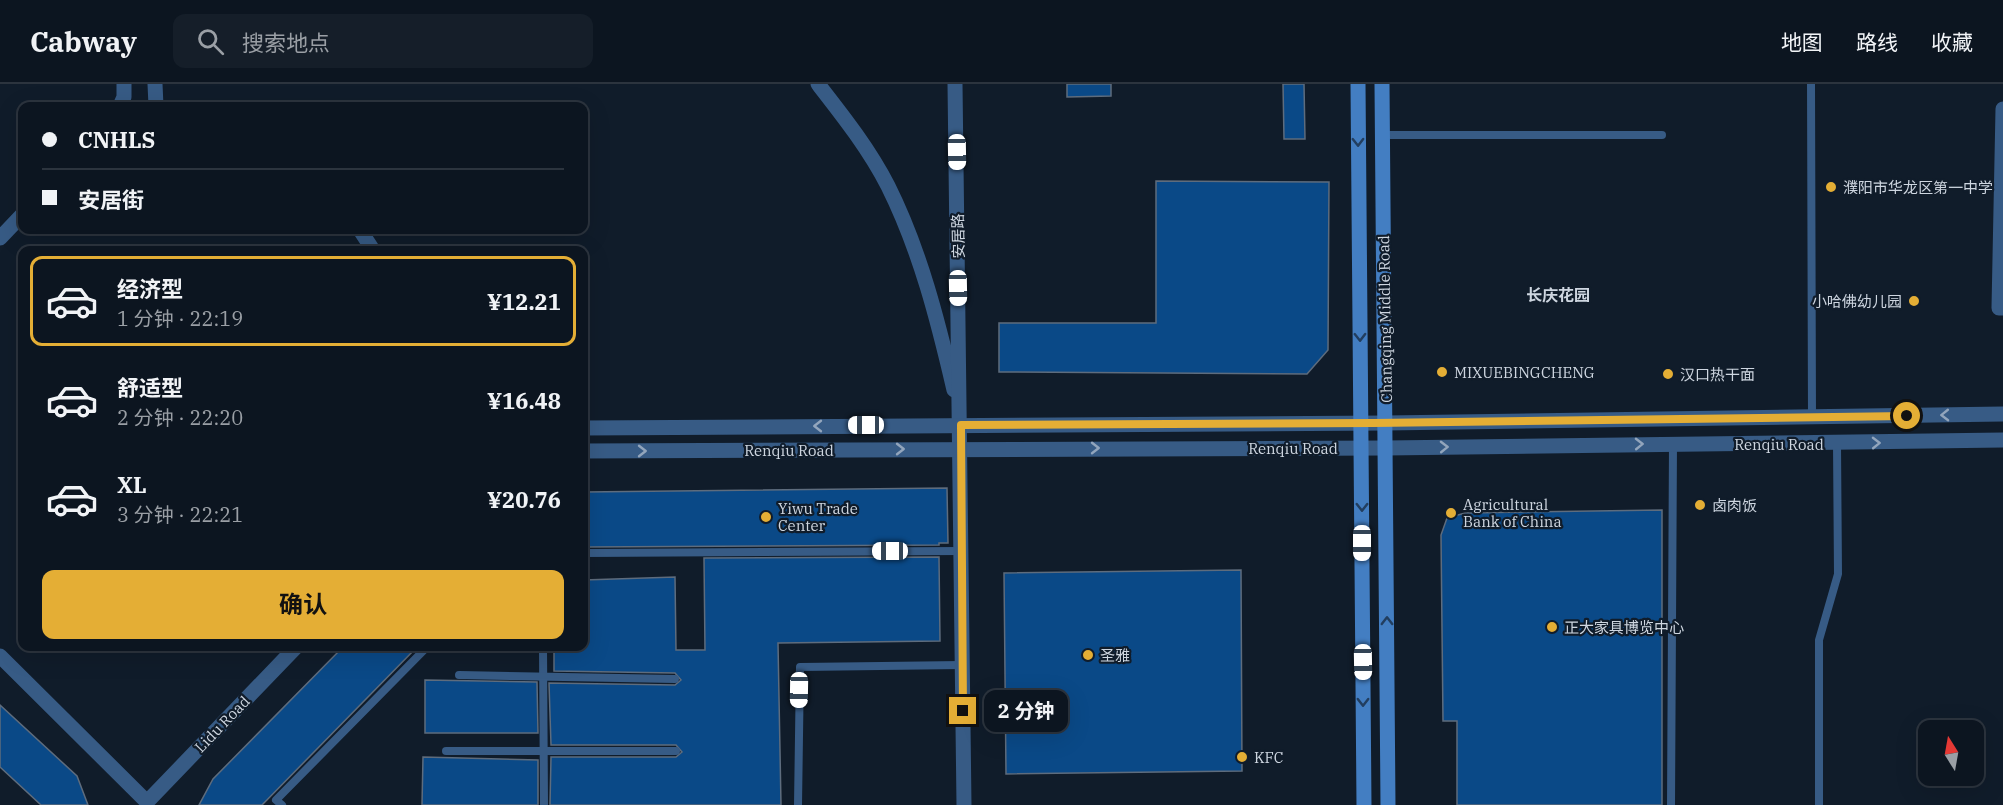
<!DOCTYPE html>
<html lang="zh">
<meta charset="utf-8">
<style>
:root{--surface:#0c1520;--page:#151e29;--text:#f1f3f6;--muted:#9a9fa5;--line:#2c343e;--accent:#e4ae35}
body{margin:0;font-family:"IBM Plex Serif","Noto Sans SC",serif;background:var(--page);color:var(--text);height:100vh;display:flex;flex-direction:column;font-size:22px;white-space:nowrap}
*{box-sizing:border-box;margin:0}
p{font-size:20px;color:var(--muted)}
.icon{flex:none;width:33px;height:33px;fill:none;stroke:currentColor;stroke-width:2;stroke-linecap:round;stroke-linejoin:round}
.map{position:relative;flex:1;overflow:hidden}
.sheet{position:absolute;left:18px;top:162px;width:570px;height:405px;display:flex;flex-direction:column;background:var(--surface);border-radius:12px;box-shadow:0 6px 24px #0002,0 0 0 2px var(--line)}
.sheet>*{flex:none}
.top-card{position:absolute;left:18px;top:18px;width:570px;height:132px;border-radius:12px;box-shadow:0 6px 24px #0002,0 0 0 2px var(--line);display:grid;align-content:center;height:132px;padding:0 24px;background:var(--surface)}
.needle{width:39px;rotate:349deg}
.controls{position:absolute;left:1918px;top:636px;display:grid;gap:12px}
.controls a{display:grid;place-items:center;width:66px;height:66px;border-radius:12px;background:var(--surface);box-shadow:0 6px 24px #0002,0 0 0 2px var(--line);font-size:30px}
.end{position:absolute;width:27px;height:27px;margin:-14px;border:8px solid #e4ae35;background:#111;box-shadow:0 0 0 3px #111}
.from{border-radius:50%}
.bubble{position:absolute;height:42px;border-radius:12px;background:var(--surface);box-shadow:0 6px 24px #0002,0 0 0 2px var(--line);font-size:20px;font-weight:700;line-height:42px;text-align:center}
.car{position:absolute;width:18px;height:36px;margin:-18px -9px;border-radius:8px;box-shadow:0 0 4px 2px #0007;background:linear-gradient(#fff 24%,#345 0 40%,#fff 0 76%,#345 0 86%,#fff 0)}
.top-card b{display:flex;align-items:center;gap:21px;height:57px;font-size:22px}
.top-card b+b{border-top:2px solid var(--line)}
.top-card i{width:15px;height:15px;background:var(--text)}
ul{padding:10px 0 0;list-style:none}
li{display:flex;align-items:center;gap:18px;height:90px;margin:0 12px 9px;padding:0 12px;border:3px solid transparent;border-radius:12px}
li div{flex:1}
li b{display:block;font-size:22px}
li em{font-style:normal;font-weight:700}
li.on{border-color:var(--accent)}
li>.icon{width:54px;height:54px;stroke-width:1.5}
.button{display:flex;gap:12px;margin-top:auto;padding:12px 24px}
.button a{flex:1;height:69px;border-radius:12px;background:var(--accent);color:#111;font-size:24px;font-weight:700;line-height:69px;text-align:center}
header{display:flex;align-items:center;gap:36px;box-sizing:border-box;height:84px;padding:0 30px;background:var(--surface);border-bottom:2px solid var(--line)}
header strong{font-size:28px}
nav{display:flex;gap:33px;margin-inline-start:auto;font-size:21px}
.search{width:420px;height:54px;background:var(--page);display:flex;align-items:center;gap:15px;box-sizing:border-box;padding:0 21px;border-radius:12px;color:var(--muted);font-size:22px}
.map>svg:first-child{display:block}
.building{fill:#0a4987;stroke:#5e6c7d;stroke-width:1.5}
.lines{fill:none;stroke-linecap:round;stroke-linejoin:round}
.service{stroke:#375b85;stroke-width:8}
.minor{stroke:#375b85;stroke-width:15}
.tertiary{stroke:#375b85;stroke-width:15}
.secondary{stroke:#437ec2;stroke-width:15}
.oneway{stroke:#223e5f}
.oneway2{stroke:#92a5bc}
.route{stroke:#e4ae35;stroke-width:8}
.poi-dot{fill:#e4ae35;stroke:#101c2a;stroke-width:2}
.labels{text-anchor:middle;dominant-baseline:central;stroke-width:4.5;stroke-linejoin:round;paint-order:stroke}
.poi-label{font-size:15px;fill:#ced6e0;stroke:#101c2a;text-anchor:start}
.street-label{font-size:15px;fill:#ced6e0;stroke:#101c2a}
.neighbourhood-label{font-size:16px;font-weight:bold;fill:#ced6e0;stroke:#101c2a}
</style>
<header>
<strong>Cabway</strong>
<div class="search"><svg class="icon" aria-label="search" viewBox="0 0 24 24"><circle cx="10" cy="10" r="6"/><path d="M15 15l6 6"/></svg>搜索地点</div>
<nav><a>地图</a><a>路线</a><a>收藏</a></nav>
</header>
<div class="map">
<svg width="2003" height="721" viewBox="0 0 2003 721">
<rect width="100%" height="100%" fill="#101c2a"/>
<g class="building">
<polygon points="1067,0 1111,0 1111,12 1067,13"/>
<polygon points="1283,0 1304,0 1305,55 1284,55"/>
<polygon points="1156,97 1329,98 1328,266 1307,290 999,288 999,239 1156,239"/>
<polygon points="947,404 948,459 939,459 939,461 584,463 584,408"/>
<polygon points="1662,426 1662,721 1457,721 1457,637 1443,637 1441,451 1447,434 1465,429"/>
<polygon points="939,473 940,557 778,559 781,721 550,721 551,673 676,673 682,668 676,661 551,661 549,599 675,601 681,596 675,589 554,587 554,562 584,562 584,496 675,493 676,566 705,566 704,474"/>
<polygon points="1241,486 1242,687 1006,690 1004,489"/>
<polygon points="344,562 418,562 262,721 199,721 213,695"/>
<polygon points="425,596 537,598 538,649 425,649"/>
<polygon points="0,621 77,692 88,721 41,721 0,683"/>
<polygon points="423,673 538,676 538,721 422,721"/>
</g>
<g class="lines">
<g class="service">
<polyline points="1811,0 1812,333"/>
<polyline points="1382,51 1662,51"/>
<polyline points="584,469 962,467"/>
<polyline points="543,562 544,721"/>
<polyline points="459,591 675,595"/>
<polyline points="446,667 676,667"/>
<polyline points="282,721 276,716 428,562"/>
<polyline points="798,721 800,583 962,581"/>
<polyline points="1671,721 1673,360"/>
<polyline points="1819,721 1819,556 1838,490 1837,360"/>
</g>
<polyline class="minor" points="2003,25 1999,224 2003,224"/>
<g class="tertiary">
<polyline points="155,0 156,22"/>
<path d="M818,0C843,32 869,65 888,102C920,166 938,237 954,306"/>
<polyline points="955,0 964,721"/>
<polyline points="120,22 124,13 124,0"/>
<polyline points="360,146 373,166"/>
<polyline points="0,154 22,131"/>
<polyline points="584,344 1386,339 2003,330"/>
<polyline points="584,367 1386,364 2003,356"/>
<polyline points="0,572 147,718 297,562"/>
</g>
<g class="secondary">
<polyline points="1358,0 1364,721"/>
<polyline points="1382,0 1388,721"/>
</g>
</g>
<defs><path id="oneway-chevron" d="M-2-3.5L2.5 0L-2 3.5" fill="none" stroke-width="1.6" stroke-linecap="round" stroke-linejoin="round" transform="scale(1.5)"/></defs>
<g class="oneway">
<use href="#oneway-chevron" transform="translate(1358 58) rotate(89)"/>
<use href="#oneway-chevron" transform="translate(1360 253) rotate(89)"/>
<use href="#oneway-chevron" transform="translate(1362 423) rotate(90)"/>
<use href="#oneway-chevron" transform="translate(1387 537) rotate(-90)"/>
<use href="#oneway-chevron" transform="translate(1363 618) rotate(90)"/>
</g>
<g class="oneway2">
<use href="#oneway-chevron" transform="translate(1945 331) rotate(179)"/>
<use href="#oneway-chevron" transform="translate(818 342) rotate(180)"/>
<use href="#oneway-chevron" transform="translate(1876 359) rotate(-1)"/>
<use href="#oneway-chevron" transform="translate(1639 360) rotate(-1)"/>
<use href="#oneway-chevron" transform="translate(1444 363) rotate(-1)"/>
<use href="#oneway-chevron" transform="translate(1095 364)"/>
<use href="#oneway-chevron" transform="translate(900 365)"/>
<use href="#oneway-chevron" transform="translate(642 367)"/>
</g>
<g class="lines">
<polyline class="route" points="963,627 961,341 1374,339 1907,332"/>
</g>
<g class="poi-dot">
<circle cx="1831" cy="103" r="6"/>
<circle cx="1914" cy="217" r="6"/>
<circle cx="1442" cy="288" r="6"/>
<circle cx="1668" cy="290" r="6"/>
<circle cx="1700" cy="421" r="6"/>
<circle cx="1451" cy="429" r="6"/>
<circle cx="766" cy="433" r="6"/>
<circle cx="1552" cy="543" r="6"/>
<circle cx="1088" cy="571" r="6"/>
<circle cx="1242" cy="673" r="6"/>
</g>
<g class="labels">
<g class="poi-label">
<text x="1843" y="103">濮阳市华龙区第一中学</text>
<text x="1902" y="217" text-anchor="end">小哈佛幼儿园</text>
<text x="1454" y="288">MIXUEBINGCHENG</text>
<text x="1680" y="290">汉口热干面</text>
<text x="1463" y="420">Agricultural<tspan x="1463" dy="17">Bank of China</tspan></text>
<text x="1712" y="421">卤肉饭</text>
<text x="778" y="424">Yiwu Trade<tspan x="778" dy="17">Center</tspan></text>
<text x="1564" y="543">正大家具博览中心</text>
<text x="1100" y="571">圣雅</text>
<text x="1254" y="673">KFC</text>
</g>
<g class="street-label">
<text transform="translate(958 152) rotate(-91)">安居路</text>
<text transform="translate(1385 235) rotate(-91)">Changqing Middle Road</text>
<text x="1779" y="360">Renqiu Road</text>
<text x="1293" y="364">Renqiu Road</text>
<text x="789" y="366">Renqiu Road</text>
<text transform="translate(222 640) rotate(-46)">Lidu Road</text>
</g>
<g class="neighbourhood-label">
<text x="1558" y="211">长庆花园</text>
</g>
</g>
</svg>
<div class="controls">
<a><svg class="needle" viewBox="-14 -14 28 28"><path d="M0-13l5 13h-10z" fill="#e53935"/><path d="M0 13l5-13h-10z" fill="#9a9fa5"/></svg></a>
</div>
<i class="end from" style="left:1907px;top:332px"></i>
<i class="end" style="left:963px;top:627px"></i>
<div class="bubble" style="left:984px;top:606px;width:84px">2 分钟</div>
<i class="car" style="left:957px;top:68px;rotate:179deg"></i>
<i class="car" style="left:958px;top:204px;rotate:179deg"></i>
<i class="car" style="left:866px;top:341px;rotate:270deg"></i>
<i class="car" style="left:1362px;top:459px;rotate:180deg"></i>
<i class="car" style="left:890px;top:467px;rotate:270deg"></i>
<i class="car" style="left:1363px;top:578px;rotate:179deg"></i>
<i class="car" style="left:799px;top:606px;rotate:181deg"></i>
<div class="top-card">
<b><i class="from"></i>CNHLS</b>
<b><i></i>安居街</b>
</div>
<section class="sheet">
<ul>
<li class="on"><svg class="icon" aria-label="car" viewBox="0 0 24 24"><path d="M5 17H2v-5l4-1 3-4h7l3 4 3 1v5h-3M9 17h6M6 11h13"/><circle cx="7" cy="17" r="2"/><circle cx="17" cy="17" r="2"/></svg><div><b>经济型</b><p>1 分钟 · 22:19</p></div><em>¥12.21</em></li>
<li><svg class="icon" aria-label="car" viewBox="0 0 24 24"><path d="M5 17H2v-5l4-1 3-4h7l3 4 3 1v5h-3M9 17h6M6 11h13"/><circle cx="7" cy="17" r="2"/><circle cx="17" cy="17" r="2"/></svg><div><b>舒适型</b><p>2 分钟 · 22:20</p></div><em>¥16.48</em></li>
<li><svg class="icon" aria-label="car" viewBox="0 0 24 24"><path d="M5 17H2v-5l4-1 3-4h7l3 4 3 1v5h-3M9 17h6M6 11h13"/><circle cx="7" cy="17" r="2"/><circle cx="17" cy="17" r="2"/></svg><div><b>XL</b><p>3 分钟 · 22:21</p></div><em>¥20.76</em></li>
</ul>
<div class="button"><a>确认</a></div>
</section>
</div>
